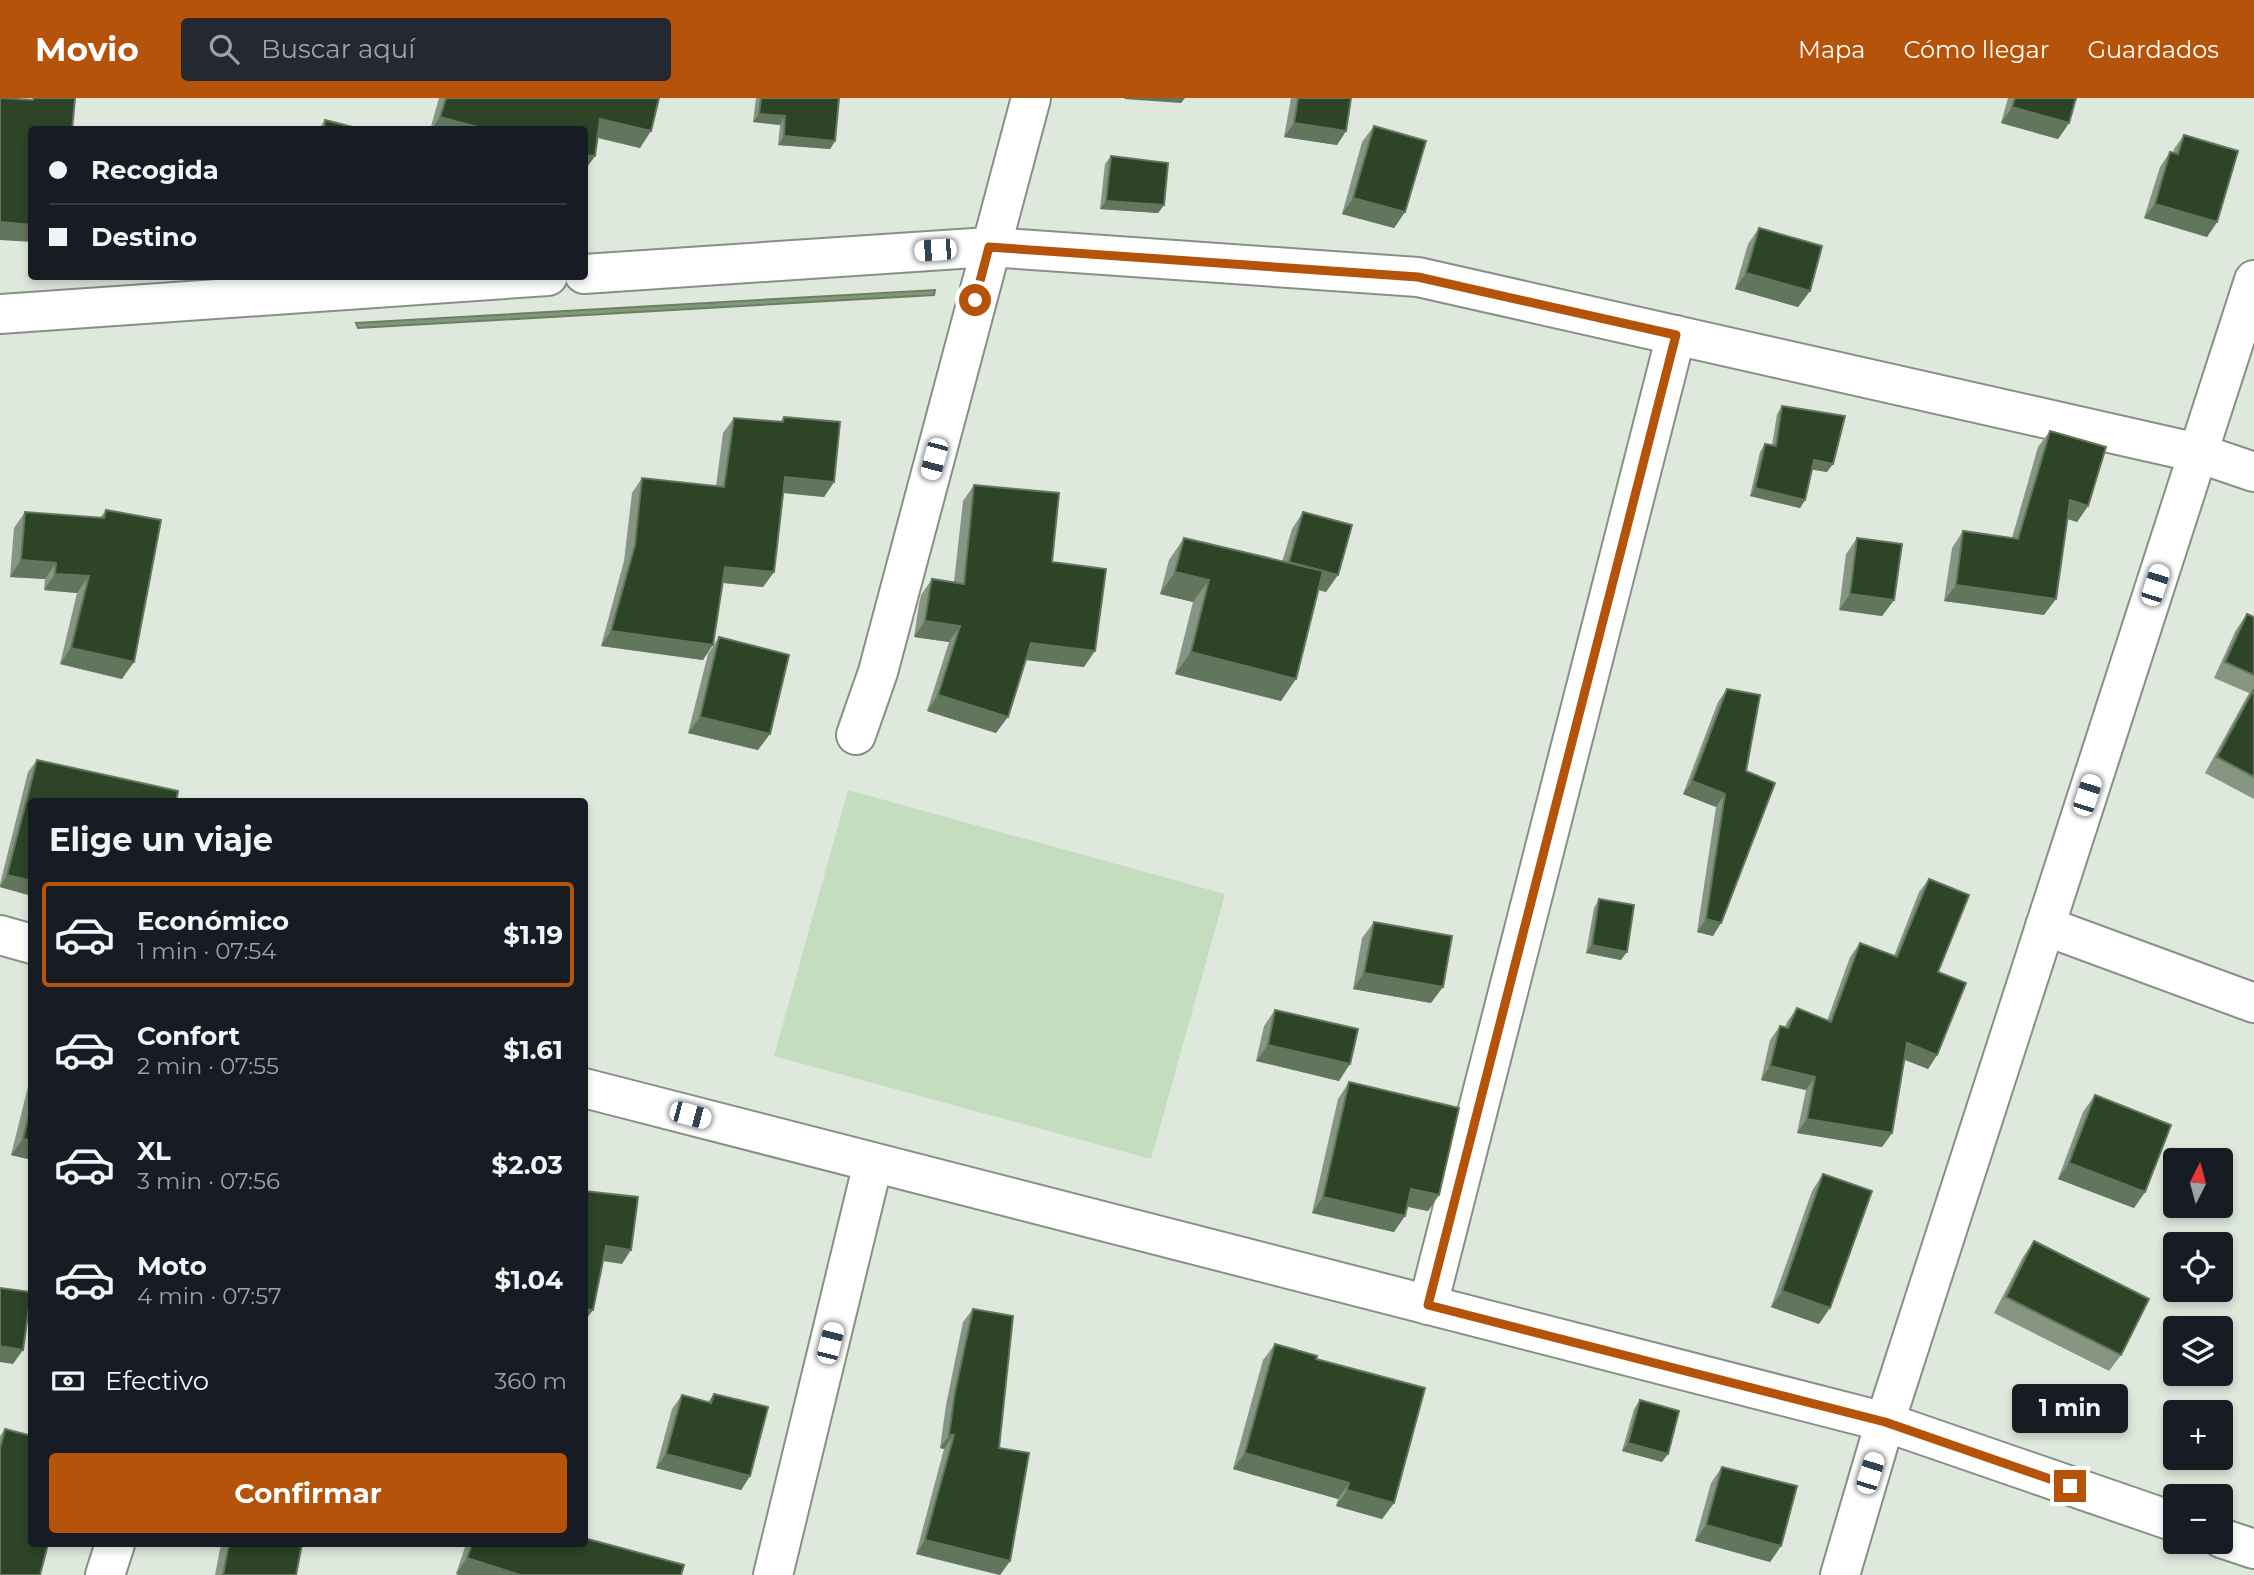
<!DOCTYPE html>
<html lang="es">
<meta charset="utf-8">
<style>
:root{--surface:#171b24;--page:#242831;--text:#f1f3f6;--muted:#9ea1a6;--line:#363941;--accent:#b45309}
body{margin:0;font-family:Montserrat,sans-serif;background:var(--page);color:var(--text);height:100vh;display:flex;flex-direction:column;font-size:26px;white-space:nowrap}
*{box-sizing:border-box;margin:0}
p{font-size:23px;color:var(--muted)}
.icon{flex:none;width:38px;height:38px;fill:none;stroke:currentColor;stroke-width:2;stroke-linecap:round;stroke-linejoin:round}
.map{position:relative;flex:1;overflow:hidden}
.side{position:absolute;left:28px;top:700px;width:560px;height:749px;display:flex;flex-direction:column;background:var(--surface);border-radius:7px;box-shadow:0 4px 10px #0003}
.side>*{flex:none}
.banner{position:absolute;left:28px;top:28px;width:560px;height:154px;border-radius:7px;box-shadow:0 4px 10px #0003;display:grid;align-content:center;height:154px;padding:0 21px;background:var(--surface)}
.needle{width:46px;rotate:6deg}
.tools{position:absolute;left:2163px;top:1050px;display:grid;gap:14px}
.tools a{display:grid;place-items:center;width:70px;height:70px;border-radius:7px;background:var(--surface);box-shadow:0 4px 10px #0003;font-size:35px}
.end{position:absolute;width:32px;height:32px;margin:-16px;border:9px solid #b45309;background:#fff;box-shadow:0 0 0 4px #fff}
.from{border-radius:50%}
.bubble{position:absolute;height:49px;border-radius:7px;background:var(--surface);box-shadow:0 4px 10px #0003;font-size:23px;font-weight:700;line-height:49px;text-align:center}
.car{position:absolute;width:21px;height:42px;margin:-21px -10px;border-radius:9px;box-shadow:0 0 5px 2px #0007;background:linear-gradient(#fff 24%,#345 0 40%,#fff 0 76%,#345 0 86%,#fff 0)}
.banner b{display:flex;align-items:center;gap:24px;height:66px;font-size:26px}
.banner b+b{border-top:2px solid var(--line)}
.banner i{width:18px;height:18px;background:var(--text)}
ul{padding:0;list-style:none}
li{display:flex;align-items:center;gap:21px;height:105px;margin:0 14px 10px;padding:0 7px;border:4px solid transparent;border-radius:7px}
li div{flex:1}
li b{display:block;font-size:26px}
li em{font-style:normal;font-weight:700}
li.selected{border-color:var(--accent)}
li>.icon{width:63px;height:63px;stroke-width:1.5}
h2{padding:0 21px;font-size:32px;line-height:84px}
.pay{display:flex;align-items:center;gap:18px;height:77px;padding:0 21px;font-size:26px}
.pay p{margin-inline-start:auto}
.button{display:flex;gap:14px;margin-top:auto;padding:14px 21px}
.button a{flex:1;height:80px;border-radius:7px;background:var(--accent);color:#fff;font-size:28px;font-weight:700;line-height:80px;text-align:center}
header{display:flex;align-items:center;gap:42px;box-sizing:border-box;height:98px;padding:0 35px;background:var(--accent);color:#fff}
header strong{font-size:33px}
nav{display:flex;gap:38px;margin-inline-start:auto;font-size:24px}
.search{width:490px;height:63px;background:var(--page);display:flex;align-items:center;gap:18px;box-sizing:border-box;padding:0 24px;border-radius:7px;color:var(--muted);font-size:26px}
.map>svg:first-child{display:block}
.park{fill:#c4ddbe}
.water{fill:#809a79;stroke:#6b7e66;stroke-width:2}
.lines{fill:none;stroke-linecap:round;stroke-linejoin:round}
.minor-casing{stroke:#879085;stroke-width:42}
.minor{stroke:#fff;stroke-width:38}
.wall{fill:#869682}
.shaded-wall{fill:#62755d}
.building{fill:#2d4427;stroke:#62755d;stroke-width:2}
.route{stroke:#b45309;stroke-width:9}
</style>
<header>
<strong>Movio</strong>
<div class="search"><svg class="icon" aria-label="search" viewBox="0 0 24 24"><circle cx="10" cy="10" r="6"/><path d="M15 15l6 6"/></svg>Buscar aquí</div>
<nav><a>Mapa</a><a>Cómo llegar</a><a>Guardados</a></nav>
</header>
<div class="map">
<svg width="2254" height="1477" viewBox="0 0 2254 1477">
<rect width="100%" height="100%" fill="#dee8dc"/>
<polygon class="park" points="848,692 1225,796 1151,1061 774,958"/>
<polygon class="water" points="935,192 934,197 358,230 356,225"/>
<g class="lines">
<defs>
<g id="minor">
<polyline points="584,176 989,149 1418,179 2198,355 2254,374"/>
<polyline points="0,216 548,178"/>
<polyline points="856,637 878,574 1031,0"/>
<polyline points="2045,828 2254,905"/>
<polyline points="0,837 32,846"/>
<polyline points="584,990 1885,1324 2175,1424"/>
<polyline points="1428,1207 1676,237"/>
<polyline points="2221,1440 2254,1451"/>
<polyline points="105,1477 115,1446"/>
<polyline points="773,1477 873,1065"/>
<polyline points="1840,1477 1885,1324 2254,182"/>
</g>
</defs>
<use href="#minor" class="minor-casing"/>
<use href="#minor" class="minor"/>
</g>
<g class="wall">
<polygon points="439,0 659,0 640,50 597,40 595,58 584,73 584,32 430,32"/>
<polygon points="756,0 839,0 835,43 830,51 778,47 780,27 753,24"/>
<polygon points="1291,0 1351,0 1346,33 1337,47 1284,39"/>
<polygon points="2008,0 2076,0 2069,25 2058,41 2001,25"/>
<polygon points="325,22 364,32 318,32"/>
<polygon points="1374,28 1405,114 1394,130 1342,116 1362,44"/>
<polygon points="2184,37 2217,124 2207,139 2144,120 2160,69 2170,54 2173,55 2174,51"/>
<polygon points="1111,58 1164,107 1158,115 1100,111 1105,66"/>
<polygon points="1759,130 1810,193 1798,209 1735,191 1748,146"/>
<polygon points="1782,308 1827,374 1812,371 1805,402 1800,410 1750,398 1760,354 1765,346 1772,347 1777,316"/>
<polygon points="784,319 834,384 824,399 783,395 774,474 763,489 723,485 703,562 601,548 624,463 632,395 642,380 716,388 723,335 734,320 780,324"/>
<polygon points="2050,333 2088,408 2077,424 2067,421 2044,517 1944,503 1952,450 1963,433 2012,440 2038,349"/>
<polygon points="974,387 1052,464 1084,569 1025,562 996,635 927,613 949,544 914,539 919,506 921,497 932,481 954,484 963,403"/>
<polygon points="106,412 122,581 60,566 77,495 44,492 45,481 10,479 14,430 25,414 100,420"/>
<polygon points="1303,414 1326,494 1318,492 1281,603 1175,576 1193,504 1160,496 1169,462 1184,440 1282,464 1292,431"/>
<polygon points="1857,440 1894,502 1882,518 1839,512 1846,456"/>
<polygon points="2247,516 2254,519 2254,701 2205,675 2249,595 2214,580 2236,532"/>
<polygon points="719,539 758,652 688,635 708,556"/>
<polygon points="1727,591 1746,673 1713,838 1697,834 1716,709 1683,696 1718,604"/>
<polygon points="37,662 32,704 32,798 0,789 0,786 28,674"/>
<polygon points="1929,781 1938,874 1937,957 1928,971 1905,962 1892,1035 1882,1049 1797,1035 1806,992 1761,982 1770,942 1780,928 1785,929 1787,924 1797,910 1827,923 1850,859 1860,845 1894,858 1919,794"/>
<polygon points="1599,801 1621,862 1586,855 1594,810"/>
<polygon points="1374,824 1431,905 1353,891 1362,840"/>
<polygon points="1275,912 1339,983 1256,963 1264,928"/>
<polygon points="32,981 32,1062 11,1057 29,985"/>
<polygon points="1349,984 1439,1097 1428,1113 1408,1109 1394,1134 1312,1115 1338,1001"/>
<polygon points="2095,997 2145,1094 2134,1110 2058,1081 2083,1014"/>
<polygon points="1823,1076 1819,1226 1771,1209 1812,1093"/>
<polygon points="2034,1143 2121,1257 2109,1273 1994,1215 2023,1159"/>
<polygon points="973,1211 999,1350 1010,1463 1000,1477 916,1456 944,1351 940,1350 946,1307 963,1224"/>
<polygon points="1275,1246 1394,1405 1382,1421 1336,1408 1338,1401 1233,1371 1263,1262"/>
<polygon points="714,1296 750,1378 741,1392 656,1370 672,1311 682,1297 708,1304"/>
<polygon points="1640,1302 1662,1364 1622,1353 1634,1311"/>
<polygon points="5,1331 0,1477 0,1338"/>
<polygon points="1722,1369 1781,1448 1770,1464 1695,1443 1711,1385"/>
<polygon points="221,1446 302,1446 296,1477 215,1477"/>
<polygon points="466,1446 584,1446 456,1476"/>
</g>
<g class="shaded-wall">
<polygon points="1125,0 1185,0 1181,5 1124,1"/>
<polygon points="2012,9 2069,25 2058,41 2001,25"/>
<polygon points="759,16 785,18 780,27 753,24"/>
<polygon points="440,19 488,32 431,32"/>
<polygon points="600,21 651,33 640,50 588,37"/>
<polygon points="1294,25 1346,33 1337,47 1284,39"/>
<polygon points="784,38 835,43 830,51 778,47"/>
<polygon points="584,57 595,58 584,73"/>
<polygon points="1353,100 1405,114 1394,130 1342,116"/>
<polygon points="1106,103 1164,107 1158,115 1100,111"/>
<polygon points="2155,106 2217,124 2207,139 2144,120"/>
<polygon points="0,124 32,127 32,144 0,142"/>
<polygon points="1746,175 1810,193 1798,209 1735,191"/>
<polygon points="1814,362 1833,366 1827,374 1808,371"/>
<polygon points="785,379 834,384 824,399 774,394"/>
<polygon points="1755,390 1805,402 1800,410 1750,398"/>
<polygon points="2070,402 2088,408 2077,424 2059,418"/>
<polygon points="21,462 56,465 45,481 10,479"/>
<polygon points="1289,464 1338,477 1326,494 1278,480"/>
<polygon points="725,469 774,474 763,489 715,484"/>
<polygon points="1175,474 1209,482 1193,504 1160,496"/>
<polygon points="55,476 89,478 77,495 44,492"/>
<polygon points="1956,487 2056,501 2044,517 1944,503"/>
<polygon points="1850,496 1894,502 1882,518 1839,512"/>
<polygon points="925,523 960,528 949,544 914,539"/>
<polygon points="611,533 713,547 703,562 601,548"/>
<polygon points="1031,545 1095,553 1084,569 1019,561"/>
<polygon points="71,550 134,564 122,581 60,566"/>
<polygon points="1191,554 1296,581 1281,603 1175,576"/>
<polygon points="938,597 1008,619 996,635 927,613"/>
<polygon points="700,619 770,636 758,652 688,635"/>
<polygon points="1692,683 1725,696 1716,709 1683,696"/>
<polygon points="7,777 32,783 32,798 0,789"/>
<polygon points="1706,821 1721,825 1713,838 1697,834"/>
<polygon points="1592,847 1627,854 1621,862 1586,855"/>
<polygon points="1364,875 1443,889 1431,905 1353,891"/>
<polygon points="1907,945 1937,957 1928,971 1898,959"/>
<polygon points="1268,947 1350,966 1339,983 1256,963"/>
<polygon points="1770,968 1815,979 1806,992 1761,982"/>
<polygon points="1807,1021 1892,1035 1882,1049 1797,1035"/>
<polygon points="23,1041 32,1043 32,1062 11,1057"/>
<polygon points="2069,1065 2145,1094 2134,1110 2058,1081"/>
<polygon points="1411,1091 1439,1097 1428,1113 1400,1107"/>
<polygon points="1323,1099 1405,1118 1394,1134 1312,1115"/>
<polygon points="606,1148 631,1152 622,1166 596,1162"/>
<polygon points="1782,1193 1830,1210 1819,1226 1771,1209"/>
<polygon points="584,1211 593,1212 584,1224"/>
<polygon points="0,1248 23,1252 13,1266 0,1264"/>
<polygon points="949,1337 954,1337 944,1351 940,1350"/>
<polygon points="1628,1345 1668,1356 1662,1364 1622,1353"/>
<polygon points="1245,1355 1349,1385 1338,1401 1233,1371"/>
<polygon points="666,1356 750,1378 741,1392 656,1370"/>
<polygon points="1347,1392 1394,1405 1382,1421 1336,1408"/>
<polygon points="1706,1427 1781,1448 1770,1464 1695,1443"/>
<polygon points="925,1442 1010,1463 1000,1477 916,1456"/>
<polygon points="467,1460 520,1477 459,1477 456,1476"/>
</g>
<g class="building">
<polygon points="0,0 33,2 34,0 75,0 72,32 32,32 32,127 0,124"/>
<polygon points="446,0 659,0 651,33 600,21 595,58 584,57 584,32 488,32 440,19"/>
<polygon points="761,0 839,0 835,43 784,38 785,18 759,16"/>
<polygon points="1298,0 1351,0 1346,33 1294,25"/>
<polygon points="2015,0 2076,0 2069,25 2012,9"/>
<polygon points="325,22 364,32 324,32"/>
<polygon points="1374,28 1426,43 1405,114 1353,100"/>
<polygon points="2184,37 2238,53 2217,124 2155,106 2170,54 2178,56"/>
<polygon points="1111,58 1168,65 1164,107 1106,103"/>
<polygon points="1759,130 1822,148 1810,193 1746,175"/>
<polygon points="1782,308 1845,318 1833,366 1814,362 1805,402 1755,390 1765,346 1776,348"/>
<polygon points="784,319 840,324 834,384 785,379 774,474 725,469 713,547 611,533 635,447 642,380 724,389 734,320 783,324"/>
<polygon points="2050,333 2106,349 2088,408 2070,402 2056,501 1956,487 1963,433 2018,441"/>
<polygon points="974,387 1059,395 1052,464 1106,471 1095,553 1031,545 1008,619 938,597 960,528 925,523 930,490 932,481 964,486"/>
<polygon points="106,412 161,422 134,564 71,550 89,478 55,476 56,465 21,462 25,414 104,420"/>
<polygon points="1303,414 1352,427 1338,477 1289,464"/>
<polygon points="1184,440 1323,473 1296,581 1191,554 1209,482 1175,474"/>
<polygon points="1857,440 1902,446 1894,502 1850,496"/>
<polygon points="2247,516 2254,519 2254,577 2225,564"/>
<polygon points="719,539 789,557 770,636 700,619"/>
<polygon points="1727,591 1760,597 1746,673 1775,685 1721,825 1706,821 1725,696 1692,683"/>
<polygon points="2254,591 2254,679 2217,659"/>
<polygon points="37,662 178,693 176,704 32,704 32,783 7,777"/>
<polygon points="1929,781 1969,797 1938,874 1966,885 1937,957 1907,945 1892,1035 1807,1021 1815,979 1770,968 1780,928 1788,930 1797,910 1831,924 1860,845 1897,859"/>
<polygon points="1599,801 1634,807 1627,854 1592,847"/>
<polygon points="1374,824 1452,838 1443,889 1364,875"/>
<polygon points="1275,912 1358,931 1350,966 1268,947"/>
<polygon points="1349,984 1459,1010 1439,1097 1411,1091 1405,1118 1323,1099"/>
<polygon points="2095,997 2171,1027 2145,1094 2069,1065"/>
<polygon points="32,1005 32,1043 23,1041"/>
<polygon points="1823,1076 1872,1093 1830,1210 1782,1193"/>
<polygon points="584,1093 638,1099 631,1152 606,1148 593,1212 584,1211"/>
<polygon points="2034,1143 2149,1201 2121,1257 2006,1199"/>
<polygon points="0,1190 31,1194 23,1252 0,1248"/>
<polygon points="973,1211 1013,1218 999,1350 1029,1355 1010,1463 925,1442 954,1337 949,1337 955,1294"/>
<polygon points="1275,1246 1317,1258 1316,1261 1425,1290 1394,1405 1347,1392 1349,1385 1245,1355"/>
<polygon points="714,1296 768,1309 750,1378 666,1356 682,1297 711,1305"/>
<polygon points="1640,1302 1679,1313 1668,1356 1628,1345"/>
<polygon points="5,1331 32,1338 32,1446 48,1446 40,1477 0,1477 0,1351"/>
<polygon points="1722,1369 1797,1388 1781,1448 1706,1427"/>
<polygon points="584,1440 684,1467 681,1477 520,1477 467,1460 472,1446 584,1446"/>
<polygon points="229,1446 302,1446 296,1477 223,1477"/>
</g>
<g class="lines">
<polyline class="route" points="975,202 989,149 1418,179 1676,237 1428,1207 1885,1324 2070,1388"/>
</g>
</svg>
<div class="tools">
<a><svg class="needle" viewBox="-14 -14 28 28"><path d="M0-13l5 13h-10z" fill="#e53935"/><path d="M0 13l5-13h-10z" fill="#9ea1a6"/></svg></a>
<a><svg class="icon" aria-label="locate" viewBox="0 0 24 24"><circle cx="12" cy="12" r="6"/><path d="M12 2v4M12 18v4M2 12h4M18 12h4"/></svg></a>
<a><svg class="icon" aria-label="layers" viewBox="0 0 24 24"><path d="M12 4l9 5-9 5-9-5zM3 14l9 5 9-5"/></svg></a>
<a>+</a>
<a>−</a>
</div>
<i class="end from" style="left:975px;top:202px"></i>
<i class="end" style="left:2070px;top:1388px"></i>
<div class="bubble" style="left:2012px;top:1286px;width:116px">1 min</div>
<i class="car" style="left:935px;top:152px;rotate:266deg"></i>
<i class="car" style="left:934px;top:361px;rotate:195deg"></i>
<i class="car" style="left:2155px;top:487px;rotate:18deg"></i>
<i class="car" style="left:2087px;top:697px;rotate:18deg"></i>
<i class="car" style="left:690px;top:1017px;rotate:105deg"></i>
<i class="car" style="left:830px;top:1245px;rotate:14deg"></i>
<i class="car" style="left:1870px;top:1375px;rotate:17deg"></i>
<div class="banner">
<b><i class="from"></i>Recogida</b>
<b><i></i>Destino</b>
</div>
<section class="side">
<h2>Elige un viaje</h2>
<ul>
<li class="selected"><svg class="icon" aria-label="car" viewBox="0 0 24 24"><path d="M5 17H2v-5l4-1 3-4h7l3 4 3 1v5h-3M9 17h6M6 11h13"/><circle cx="7" cy="17" r="2"/><circle cx="17" cy="17" r="2"/></svg><div><b>Económico</b><p>1 min · 07:54</p></div><em>$1.19</em></li>
<li><svg class="icon" aria-label="car" viewBox="0 0 24 24"><path d="M5 17H2v-5l4-1 3-4h7l3 4 3 1v5h-3M9 17h6M6 11h13"/><circle cx="7" cy="17" r="2"/><circle cx="17" cy="17" r="2"/></svg><div><b>Confort</b><p>2 min · 07:55</p></div><em>$1.61</em></li>
<li><svg class="icon" aria-label="car" viewBox="0 0 24 24"><path d="M5 17H2v-5l4-1 3-4h7l3 4 3 1v5h-3M9 17h6M6 11h13"/><circle cx="7" cy="17" r="2"/><circle cx="17" cy="17" r="2"/></svg><div><b>XL</b><p>3 min · 07:56</p></div><em>$2.03</em></li>
<li><svg class="icon" aria-label="car" viewBox="0 0 24 24"><path d="M5 17H2v-5l4-1 3-4h7l3 4 3 1v5h-3M9 17h6M6 11h13"/><circle cx="7" cy="17" r="2"/><circle cx="17" cy="17" r="2"/></svg><div><b>Moto</b><p>4 min · 07:57</p></div><em>$1.04</em></li>
</ul>
<div class="pay"><svg class="icon" aria-label="cash" viewBox="0 0 24 24"><path d="M3 7h18v10H3z"/><circle cx="12" cy="12" r="2"/></svg>Efectivo<p>360 m</p></div>
<div class="button"><a>Confirmar</a></div>
</section>
</div>
